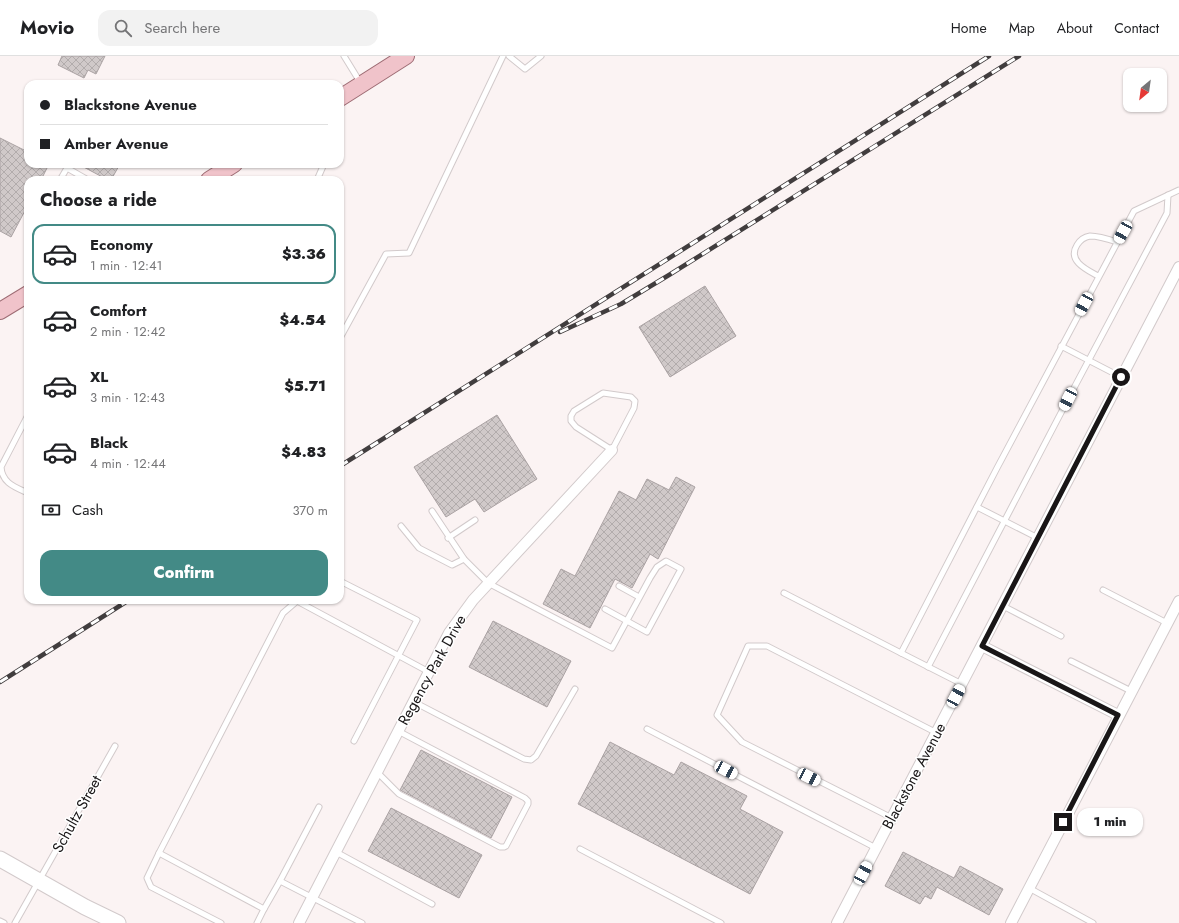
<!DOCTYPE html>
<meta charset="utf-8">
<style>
:root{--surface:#fff;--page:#f2f2f2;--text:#202124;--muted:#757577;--line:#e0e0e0;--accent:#438a86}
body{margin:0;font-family:Jost,sans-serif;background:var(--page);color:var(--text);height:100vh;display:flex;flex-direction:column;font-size:15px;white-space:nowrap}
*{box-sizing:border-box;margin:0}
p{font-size:13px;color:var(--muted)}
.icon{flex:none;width:22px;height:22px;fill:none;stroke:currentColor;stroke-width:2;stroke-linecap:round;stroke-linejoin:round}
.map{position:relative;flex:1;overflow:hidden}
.details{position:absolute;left:24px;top:120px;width:320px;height:428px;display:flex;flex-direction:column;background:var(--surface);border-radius:12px;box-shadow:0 1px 3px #0004}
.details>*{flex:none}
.banner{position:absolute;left:24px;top:24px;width:320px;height:88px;border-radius:12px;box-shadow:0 1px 3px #0004;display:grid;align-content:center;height:88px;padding:0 16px;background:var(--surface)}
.needle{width:26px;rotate:209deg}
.fabs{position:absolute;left:1123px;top:12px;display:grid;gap:8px}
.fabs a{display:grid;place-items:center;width:44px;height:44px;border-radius:8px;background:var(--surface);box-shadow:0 1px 3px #0004;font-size:20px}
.end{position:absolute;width:18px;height:18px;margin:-9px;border:5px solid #191617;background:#fff;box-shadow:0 0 0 2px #fff}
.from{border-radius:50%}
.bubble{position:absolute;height:28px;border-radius:12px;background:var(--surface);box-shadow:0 1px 3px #0004;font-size:13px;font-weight:800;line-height:28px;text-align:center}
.car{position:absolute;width:12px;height:24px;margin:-12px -6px;border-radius:5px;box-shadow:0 0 3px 1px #0007;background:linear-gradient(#fff 24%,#345 0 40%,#fff 0 76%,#345 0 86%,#fff 0)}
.banner b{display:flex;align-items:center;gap:14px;height:38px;font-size:15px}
.banner b+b{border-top:1px solid var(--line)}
.banner i{width:10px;height:10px;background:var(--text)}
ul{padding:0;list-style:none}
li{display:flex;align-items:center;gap:12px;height:60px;margin:0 8px 6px;padding:0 8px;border:2px solid transparent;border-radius:12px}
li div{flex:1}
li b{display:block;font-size:15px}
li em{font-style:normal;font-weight:800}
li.current{border-color:var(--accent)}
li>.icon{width:36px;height:36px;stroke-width:1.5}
h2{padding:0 16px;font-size:18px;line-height:48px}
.pay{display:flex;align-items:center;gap:10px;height:44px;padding:0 16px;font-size:15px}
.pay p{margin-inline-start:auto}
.action{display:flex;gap:8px;margin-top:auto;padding:8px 16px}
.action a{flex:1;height:46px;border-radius:12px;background:var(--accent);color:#fff;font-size:16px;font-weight:800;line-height:46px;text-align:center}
header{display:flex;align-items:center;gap:24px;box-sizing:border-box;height:56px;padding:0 20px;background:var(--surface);border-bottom:1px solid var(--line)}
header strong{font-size:19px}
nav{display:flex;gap:22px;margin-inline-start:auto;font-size:14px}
.search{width:280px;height:36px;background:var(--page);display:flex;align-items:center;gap:10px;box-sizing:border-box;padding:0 14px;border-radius:12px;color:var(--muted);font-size:15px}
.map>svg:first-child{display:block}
.building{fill:url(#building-cross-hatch);stroke:#aaa2a3}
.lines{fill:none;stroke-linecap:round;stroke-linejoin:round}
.lane-casing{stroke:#d2cacb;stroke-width:7}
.street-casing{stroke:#d2cacb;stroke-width:12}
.secondary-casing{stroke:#d2cacb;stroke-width:17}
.primary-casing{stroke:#9e6c74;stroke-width:18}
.lane{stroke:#fff;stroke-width:5}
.street{stroke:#fff;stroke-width:10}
.secondary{stroke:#fff;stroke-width:15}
.primary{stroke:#f0c3ca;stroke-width:16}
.rail-casing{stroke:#413d3e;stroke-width:4.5}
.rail{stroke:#fff;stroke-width:3;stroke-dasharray:9;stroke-linecap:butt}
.route{stroke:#191617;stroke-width:5}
.labels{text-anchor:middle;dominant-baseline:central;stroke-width:3;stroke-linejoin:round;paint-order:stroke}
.street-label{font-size:15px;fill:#191617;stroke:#fff}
</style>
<header>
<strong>Movio</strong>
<div class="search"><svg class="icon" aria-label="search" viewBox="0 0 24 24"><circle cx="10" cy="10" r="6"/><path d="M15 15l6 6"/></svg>Search here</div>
<nav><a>Home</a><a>Map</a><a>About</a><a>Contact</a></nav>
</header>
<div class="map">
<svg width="1179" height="867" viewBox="0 0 1179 867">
<defs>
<pattern id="building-cross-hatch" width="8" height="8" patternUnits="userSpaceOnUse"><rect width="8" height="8" fill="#d0c9c9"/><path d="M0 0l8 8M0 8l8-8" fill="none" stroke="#b2acac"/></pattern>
</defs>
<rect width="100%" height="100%" fill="#fbf3f3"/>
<g class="building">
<polygon points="62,0 105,0 96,18 88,14 84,22 58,9"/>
<polygon points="0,82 28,96 28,108 49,108 41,124 28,124 28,149 11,181 0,175"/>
<polygon points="78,108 120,108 111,124 108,124"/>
<polygon points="705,230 736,280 670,321 639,271"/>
<polygon points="497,359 537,423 484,456 475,443 446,461 414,411"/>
<polygon points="676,421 695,431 658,503 650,498 632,532 615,523 590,572 543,548 561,513 575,520 619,435 636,444 647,423 669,434"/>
<polygon points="493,565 571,605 547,651 469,611"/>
<polygon points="610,686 674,719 681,706 747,740 740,753 783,776 750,838 578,748"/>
<polygon points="421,694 512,741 491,782 400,734"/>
<polygon points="391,752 482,799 459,842 368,795"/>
<polygon points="903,796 954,822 960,810 1003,833 989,859 937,831 931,843 925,840 920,848 885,830"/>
</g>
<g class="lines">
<defs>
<g id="lane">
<polyline points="344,0 360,26"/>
<polyline points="509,0 525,13 541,0"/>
<polyline points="60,124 67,112 88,124"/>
<polyline points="317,124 324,108"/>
<path d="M1098,220C1087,214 1067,205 1077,189C1080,184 1084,181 1090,180C1099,180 1108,183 1117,186"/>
<polyline points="340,282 386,198 409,197 503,0"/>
<polyline points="1061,290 1121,321"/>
<polygon points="603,337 631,341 635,345 634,352 612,394 576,371 571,365 571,360 574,355"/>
<path d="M28,359L1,411C2,427 15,431 28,437"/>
<polyline points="977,451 1038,482"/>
<polyline points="432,455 464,503 488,527 612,592 650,522 657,511 666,505 681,513 647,576 605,553"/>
<polyline points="401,470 419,492 452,509 464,503"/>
<polyline points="448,482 475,464"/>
<polyline points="340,525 417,564 354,685"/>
<polyline points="619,530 639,541"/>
<polyline points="1103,534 1167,567"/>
<polyline points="784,537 901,597"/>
<polyline points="1003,550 1061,580"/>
<polyline points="1071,605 1131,635"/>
<polyline points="928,611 1075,330 1167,157 1168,139"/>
<polyline points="962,628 901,597 997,412 1134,155 1179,134"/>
<polyline points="414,646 524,703 531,704 536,700 575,633"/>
<polyline points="647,673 876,792"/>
<polyline points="377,716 399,738 500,791 504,791 506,790 528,748 528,745 525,742 398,675"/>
<polyline points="892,762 742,686 717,659 748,590 767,590 937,677"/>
<polyline points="580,793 721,867"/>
<polyline points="336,796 432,848"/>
<polyline points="159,797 147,822 151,831 221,867"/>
<polyline points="280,825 319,751"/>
<polyline points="1029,832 1093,867"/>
<polyline points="0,865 4,867"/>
<polyline points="15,867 115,690"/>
<polyline points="257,867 264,853"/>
<polyline points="362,867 280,825 264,853 159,797 283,557 297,545 429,616"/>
</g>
<g id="street">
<polyline points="982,590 1118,659"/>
<polyline points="299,867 449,577 473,544 612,394"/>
<polyline points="837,867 1179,211"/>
<polyline points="1011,867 1179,545"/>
</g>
<polyline id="secondary" points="0,803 85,851 118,867"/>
<g id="primary">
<polyline points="340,42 406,0"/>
<polyline points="209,124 234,108"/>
<polyline points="0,255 28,238"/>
</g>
</defs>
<use href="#lane" class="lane-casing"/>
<use href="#street" class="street-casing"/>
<use href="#secondary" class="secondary-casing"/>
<use href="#primary" class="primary-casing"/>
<use href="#lane" class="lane"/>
<use href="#street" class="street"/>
<use href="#secondary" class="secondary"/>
<use href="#primary" class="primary"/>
<defs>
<g id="rail">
<polyline points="560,276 621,248 669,219 1019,0"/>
<polyline points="340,410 989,0"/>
<polyline points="0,626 129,544"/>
</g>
</defs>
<use href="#rail" class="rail-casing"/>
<use href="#rail" class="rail"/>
</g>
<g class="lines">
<polyline class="route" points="1063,766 1118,659 982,590 1121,321"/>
</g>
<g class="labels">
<g class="street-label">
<text transform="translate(432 614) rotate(-61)">Regency Park Drive</text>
<text transform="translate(914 720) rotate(-62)">Blackstone Avenue</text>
<text transform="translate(77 758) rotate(-61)">Schultz Street</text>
</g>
</g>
</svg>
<div class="fabs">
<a><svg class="needle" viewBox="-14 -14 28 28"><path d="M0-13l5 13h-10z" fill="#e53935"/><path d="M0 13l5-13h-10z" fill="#757577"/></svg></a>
</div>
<i class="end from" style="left:1121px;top:321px"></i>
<i class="end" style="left:1063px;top:766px"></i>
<div class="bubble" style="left:1077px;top:752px;width:66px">1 min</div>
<i class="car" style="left:1123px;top:176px;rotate:209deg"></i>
<i class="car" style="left:1084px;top:248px;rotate:208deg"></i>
<i class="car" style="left:1068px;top:343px;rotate:207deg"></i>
<i class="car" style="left:956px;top:640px;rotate:28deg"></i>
<i class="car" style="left:726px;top:714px;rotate:118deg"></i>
<i class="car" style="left:809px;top:721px;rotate:117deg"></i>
<i class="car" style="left:863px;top:817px;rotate:28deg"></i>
<div class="banner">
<b><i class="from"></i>Blackstone Avenue</b>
<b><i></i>Amber Avenue</b>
</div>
<section class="details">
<h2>Choose a ride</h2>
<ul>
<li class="current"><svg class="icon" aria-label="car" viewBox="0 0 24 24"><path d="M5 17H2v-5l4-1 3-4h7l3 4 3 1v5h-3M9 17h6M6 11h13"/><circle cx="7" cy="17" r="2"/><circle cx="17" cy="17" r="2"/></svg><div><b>Economy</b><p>1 min · 12:41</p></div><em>$3.36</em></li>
<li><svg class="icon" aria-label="car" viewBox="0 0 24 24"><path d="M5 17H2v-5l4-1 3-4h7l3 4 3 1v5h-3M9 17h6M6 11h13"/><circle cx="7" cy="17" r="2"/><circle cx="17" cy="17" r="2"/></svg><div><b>Comfort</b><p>2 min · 12:42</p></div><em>$4.54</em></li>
<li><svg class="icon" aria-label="car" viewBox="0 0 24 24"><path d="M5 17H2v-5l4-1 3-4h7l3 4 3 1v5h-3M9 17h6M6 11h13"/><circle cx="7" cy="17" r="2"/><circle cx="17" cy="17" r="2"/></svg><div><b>XL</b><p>3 min · 12:43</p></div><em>$5.71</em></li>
<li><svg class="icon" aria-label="car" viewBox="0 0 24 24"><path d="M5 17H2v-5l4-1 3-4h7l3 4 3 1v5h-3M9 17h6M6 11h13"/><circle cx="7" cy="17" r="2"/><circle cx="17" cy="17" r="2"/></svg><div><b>Black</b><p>4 min · 12:44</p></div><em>$4.83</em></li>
</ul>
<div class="pay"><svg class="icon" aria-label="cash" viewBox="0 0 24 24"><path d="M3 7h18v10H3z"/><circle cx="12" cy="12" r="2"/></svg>Cash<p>370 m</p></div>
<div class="action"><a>Confirm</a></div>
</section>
</div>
